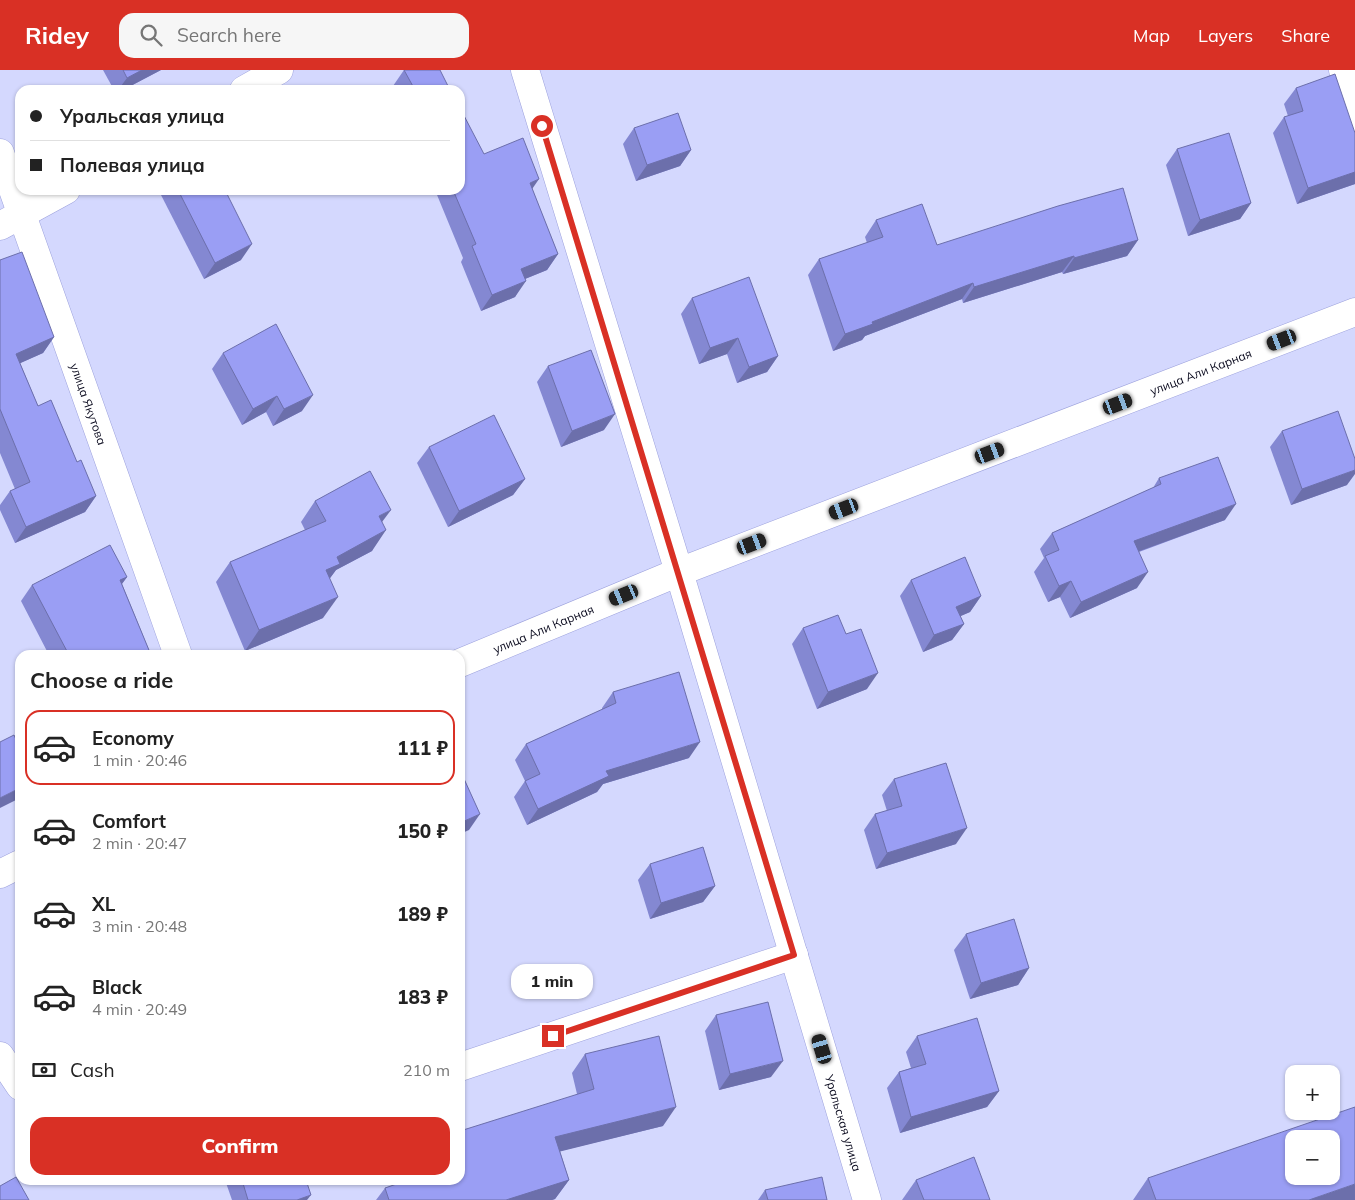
<!DOCTYPE html>
<meta charset="utf-8">
<style>
:root{--surface:#fff;--page:#f6f6f6;--text:#222;--muted:#767676;--line:#e0e0e0;--accent:#d93025}
body{margin:0;font-family:Mulish,sans-serif;background:var(--page);color:var(--text);height:100vh;display:flex;flex-direction:column;font-size:19px;white-space:nowrap}
*{box-sizing:border-box;margin:0}
p{font-size:16px;color:var(--muted)}
.icon{flex:none;width:28px;height:28px;fill:none;stroke:currentColor;stroke-width:2;stroke-linecap:round;stroke-linejoin:round}
.map{position:relative;flex:1;overflow:hidden}
.side{position:absolute;left:15px;top:580px;width:450px;height:535px;display:flex;flex-direction:column;background:var(--surface);border-radius:15px;box-shadow:0 1px 4px #0004}
.side>*{flex:none}
.top-card{position:absolute;left:15px;top:15px;width:450px;height:110px;border-radius:15px;box-shadow:0 1px 4px #0004;display:grid;align-content:center;height:110px;padding:0 15px;background:var(--surface)}
.controls{position:absolute;left:1285px;top:995px;display:grid;gap:10px}
.controls a{display:grid;place-items:center;width:55px;height:55px;border-radius:10px;background:var(--surface);box-shadow:0 1px 4px #0004;font-size:25px}
.end{position:absolute;width:22px;height:22px;margin:-11px;border:6px solid #d93025;background:#fff;box-shadow:0 0 0 2px #fff}
.from{border-radius:50%}
.bubble{position:absolute;height:35px;border-radius:15px;background:var(--surface);box-shadow:0 1px 4px #0004;font-size:16px;font-weight:800;line-height:35px;text-align:center}
.car{position:absolute;width:15px;height:30px;margin:-15px -8px;border-radius:6px;box-shadow:0 0 4px 1px #0007;background:linear-gradient(#222 24%,#8ab4d8 0 40%,#222 0 76%,#8ab4d8 0 86%,#222 0)}
.top-card b{display:flex;align-items:center;gap:18px;height:48px;font-size:19px}
.top-card b+b{border-top:1px solid var(--line)}
.top-card i{width:12px;height:12px;background:var(--text)}
ul{padding:0;list-style:none}
li{display:flex;align-items:center;gap:15px;height:75px;margin:0 10px 8px;padding:0 5px;border:2px solid transparent;border-radius:15px}
li div{flex:1}
li b{display:block;font-size:19px}
li em{font-style:normal;font-weight:800}
li.on{border-color:var(--accent)}
li>.icon{width:45px;height:45px;stroke-width:1.5}
h2{padding:0 15px;font-size:22px;line-height:60px}
.pay{display:flex;align-items:center;gap:12px;height:55px;padding:0 15px;font-size:19px}
.pay p{margin-inline-start:auto}
.cta{display:flex;gap:10px;margin-top:auto;padding:10px 15px}
.cta a{flex:1;height:58px;border-radius:15px;background:var(--accent);color:#fff;font-size:20px;font-weight:800;line-height:58px;text-align:center}
header{display:flex;align-items:center;gap:30px;box-sizing:border-box;height:70px;padding:0 25px;background:var(--accent);color:#fff}
header strong{font-size:24px}
nav{display:flex;gap:28px;margin-inline-start:auto;font-size:18px}
.search{width:350px;height:45px;background:var(--page);display:flex;align-items:center;gap:12px;box-sizing:border-box;padding:0 18px;border-radius:15px;color:var(--muted);font-size:19px}
.map>svg:first-child{display:block}
.lines{fill:none;stroke-linecap:round;stroke-linejoin:round}
.street-casing{stroke:#9ca1dc;stroke-width:29}
.street{stroke:#fff;stroke-width:28}
.wall{fill:#8488d2}
.shaded-wall{fill:#6c6fab}
.building{fill:#9a9ef4;stroke:#6c6fab;fill-rule:evenodd}
.route{stroke:#d93025;stroke-width:6}
.labels{text-anchor:middle;dominant-baseline:central;stroke-width:4;stroke-linejoin:round;paint-order:stroke}
.street-label{font-size:12px;fill:#09091d;stroke:#fcfcfc}
</style>
<header>
<strong>Ridey</strong>
<div class="search"><svg class="icon" aria-label="search" viewBox="0 0 24 24"><circle cx="10" cy="10" r="6"/><path d="M15 15l6 6"/></svg>Search here</div>
<nav><a>Map</a><a>Layers</a><a>Share</a></nav>
</header>
<div class="map">
<svg width="1355" height="1130" viewBox="0 0 1355 1130">
<rect width="100%" height="100%" fill="#d4d8fe"/>
<g class="lines">
<defs>
<g id="street">
<path id="s1" d="M525,0L679,502L867,1130"/>
<polyline points="1343,0 1355,51"/>
<polyline points="244,20 279,0"/>
<path id="s2" d="M0,83L178,585"/>
<polyline points="0,156 66,120"/>
<path id="s3" d="M460,593L679,502L1355,242"/>
<polyline points="0,804 20,794"/>
<polyline points="0,986 20,1016"/>
<polyline points="460,997 794,885"/>
</g>
</defs>
<use href="#street" class="street-casing"/>
<use href="#street" class="street"/>
</g>
<g class="wall">
<polygon points="103,0 161,0 123,20 114,20"/>
<polygon points="404,0 450,20 395,20 393,16"/>
<polygon points="1296,18 1355,63 1355,114 1297,134 1273,63 1284,47 1288,46 1284,34"/>
<polygon points="634,58 691,80 680,96 636,111 623,74"/>
<polygon points="1177,79 1251,133 1240,149 1188,166 1166,95"/>
<polygon points="484,84 532,119 558,184 547,200 525,209 515,227 481,241 461,192 463,188 435,120 460,120"/>
<polygon points="164,120 225,120 241,190 204,209 161,125"/>
<polygon points="876,150 937,175 1138,170 1127,186 1063,204 1062,202 963,233 962,229 865,266 862,270 833,281 808,205 819,189 867,173 865,167"/>
<polygon points="0,190 54,267 43,283 20,293 38,336 77,392 96,426 85,442 15,473 0,440 0,435 10,421 15,419 0,383"/>
<polygon points="692,228 778,286 767,302 737,313 727,284 699,294 681,244"/>
<polygon points="223,283 302,341 273,356 266,342 242,355 212,299"/>
<polygon points="548,296 604,360 561,377 537,312"/>
<polygon points="1282,361 1347,415 1291,435 1270,377"/>
<polygon points="429,377 525,409 513,425 448,457 417,393"/>
<polygon points="1159,408 1225,450 1139,482 1137,518 1070,548 1060,527 1048,532 1034,502 1044,488 1040,479 1052,463 1153,418"/>
<polygon points="315,431 382,452 372,481 336,500 330,508 323,548 245,581 216,512 230,492 305,460 301,452"/>
<polygon points="127,507 122,514 151,585 49,585 21,531 32,515"/>
<polygon points="911,510 981,526 970,542 960,546 964,554 952,570 923,582 900,526"/>
<polygon points="803,558 867,619 817,639 792,574"/>
<polygon points="613,622 689,688 603,714 597,722 527,755 514,727 525,711 515,690 526,674 602,640 602,638"/>
<polygon points="894,709 956,774 876,799 864,760 875,744 887,741 882,725"/>
<polygon points="650,794 715,816 703,832 650,849 638,810"/>
<polygon points="966,864 1029,898 1018,915 970,929 954,880"/>
<polygon points="716,945 771,1007 719,1020 705,961"/>
<polygon points="917,966 999,1021 987,1037 900,1063 887,1018 899,1002 911,998 906,982"/>
<polygon points="585,984 663,1056 560,1081 569,1110 555,1129 552,1130 376,1130 385,1118 404,1112 403,1110 460,1110 577,1024 572,1003"/>
<polygon points="1148,1108 1355,1130 1133,1130"/>
<polygon points="225,1110 306,1110 307,1130 232,1130"/>
<polygon points="916,1110 990,1130 902,1130"/>
<polygon points="765,1120 827,1130 758,1130"/>
</g>
<g class="shaded-wall">
<polygon points="142,0 161,0 123,20 118,20 127,8"/>
<polygon points="691,80 680,96 636,111 647,95"/>
<polygon points="1355,102 1355,114 1297,134 1308,118"/>
<polygon points="539,109 528,125 530,113"/>
<polygon points="1251,133 1240,149 1188,166 1200,150"/>
<polygon points="1138,170 1127,186 1063,204 1074,188"/>
<polygon points="252,174 241,190 204,209 215,193"/>
<polygon points="558,184 547,200 510,215 521,199"/>
<polygon points="1074,186 1062,202 963,233 974,217"/>
<polygon points="526,211 515,227 481,241 492,225"/>
<polygon points="973,213 962,229 865,266 862,270 833,281 845,264 872,252"/>
<polygon points="54,267 43,283 5,300 16,284"/>
<polygon points="738,268 727,284 699,294 710,278"/>
<polygon points="778,286 767,302 737,313 749,297"/>
<polygon points="313,325 302,341 273,356 284,339"/>
<polygon points="277,326 266,342 242,355 253,339"/>
<polygon points="615,344 604,360 561,377 572,361"/>
<polygon points="1355,400 1355,404 1347,415 1291,435 1302,419"/>
<polygon points="525,409 513,425 448,457 459,441"/>
<polygon points="96,426 85,442 15,473 26,457"/>
<polygon points="1236,434 1225,450 1123,487 1134,471"/>
<polygon points="391,440 376,460 379,446"/>
<polygon points="386,460 372,481 336,500 325,515 326,500 337,487"/>
<polygon points="1148,502 1137,518 1070,548 1081,532"/>
<polygon points="127,507 115,523 120,510"/>
<polygon points="1071,511 1060,527 1048,532 1059,516"/>
<polygon points="981,526 970,542 945,553 956,537"/>
<polygon points="338,527 323,548 245,581 259,560"/>
<polygon points="964,554 952,570 923,582 934,565"/>
<polygon points="878,603 867,619 817,639 828,622"/>
<polygon points="700,672 689,688 603,714 597,722 527,755 538,739 606,701"/>
<polygon points="20,718 20,728 0,738 0,728"/>
<polygon points="480,744 469,760 460,764 460,753"/>
<polygon points="967,758 956,774 876,799 887,783"/>
<polygon points="715,816 703,832 650,849 661,833"/>
<polygon points="1029,898 1018,915 970,929 981,913"/>
<polygon points="783,991 771,1007 719,1020 730,1004"/>
<polygon points="999,1021 987,1037 900,1063 911,1047"/>
<polygon points="676,1037 663,1056 542,1086 555,1067"/>
<polygon points="569,1110 555,1129 552,1130 506,1130"/>
<polygon points="1355,1114 1355,1130 1309,1130"/>
<polygon points="311,1125 307,1130 297,1130"/>
</g>
<g class="building">
<polygon points="123,0 142,0 127,8"/>
<polygon points="404,0 440,0 450,20 415,20"/>
<polygon points="1335,4 1355,63 1355,102 1308,118 1284,47 1303,41 1296,18"/>
<polygon points="460,38 484,84 523,68 539,109 530,113 558,184 521,199 526,211 492,225 472,176 476,174 453,120 460,120"/>
<polygon points="678,43 691,80 647,95 634,58"/>
<polygon points="1229,63 1251,133 1200,150 1177,79"/>
<polygon points="1123,118 1138,170 1074,188 1074,186 974,217 973,213 872,252 873,254 845,264 819,189 883,167 876,150 922,134 937,175 1058,136"/>
<polygon points="178,120 225,120 252,174 215,193"/>
<polygon points="22,182 54,267 16,284 38,336 51,330 77,392 81,390 96,426 26,457 10,421 30,412 0,339 0,190"/>
<polygon points="749,207 778,286 749,297 738,268 710,278 692,228"/>
<polygon points="276,254 313,325 284,339 277,326 253,339 223,283"/>
<polygon points="591,280 615,344 572,361 548,296"/>
<polygon points="1338,341 1355,389 1355,400 1302,419 1282,361"/>
<polygon points="494,345 525,409 459,441 429,377"/>
<polygon points="1218,387 1236,434 1134,471 1148,502 1081,532 1071,511 1059,516 1045,486 1059,480 1052,463 1161,414 1159,408"/>
<polygon points="370,401 391,440 379,446 386,460 337,487 340,494 326,500 338,527 259,560 230,492 326,451 315,431"/>
<polygon points="110,475 127,507 120,510 151,585 69,585 32,515"/>
<polygon points="965,487 981,526 956,537 964,554 934,565 911,510"/>
<polygon points="838,545 846,564 861,559 878,603 828,622 803,558"/>
<polygon points="679,602 700,672 606,701 609,706 538,739 525,711 540,704 526,674 616,633 613,622"/>
<polygon points="14,665 20,678 20,718 0,728 0,672"/>
<polygon points="946,693 967,758 887,783 875,744 902,736 894,709"/>
<polygon points="460,700 480,744 460,753"/>
<polygon points="703,777 715,816 661,833 650,794"/>
<polygon points="1014,849 1029,898 981,913 966,864"/>
<polygon points="768,932 783,991 730,1004 716,945"/>
<polygon points="977,948 999,1021 911,1047 899,1002 926,994 917,966"/>
<polygon points="659,966 676,1037 555,1067 569,1110 506,1130 389,1130 385,1118 408,1110 460,1110 460,1061 594,1019 585,984"/>
<path d="M1355,1037V1114L1309,1130H1156L1148,1108ZM1294,1069H1331V1106H1294Z"/>
<polygon points="974,1087 990,1130 924,1130 916,1110"/>
<polygon points="16,1107 29,1130 0,1130 0,1116"/>
<polygon points="822,1107 827,1130 768,1130 765,1120"/>
<polygon points="242,1110 306,1110 311,1125 297,1130 248,1130"/>
</g>
<g class="lines">
<polyline class="route" points="542,56 794,885 553,966"/>
</g>
<g class="labels">
<g class="street-label">
<text stroke="none"><textPath href="#s3" startOffset="796">улица Али Карная</textPath></text>
<text stroke="none"><textPath href="#s2" startOffset="266">улица Якутова</textPath></text>
<text stroke="none"><textPath href="#s3" startOffset="90">улица Али Карная</textPath></text>
<text stroke="none"><textPath href="#s1" startOffset="1100">Уральская улица</textPath></text>
</g>
</g>
</svg>
<div class="controls">
<a>+</a>
<a>−</a>
</div>
<i class="end from" style="left:542px;top:56px"></i>
<i class="end" style="left:553px;top:966px"></i>
<div class="bubble" style="left:511px;top:894px;width:82px">1 min</div>
<i class="car" style="left:1282px;top:270px;rotate:249deg"></i>
<i class="car" style="left:1118px;top:334px;rotate:69deg"></i>
<i class="car" style="left:990px;top:383px;rotate:69deg"></i>
<i class="car" style="left:844px;top:439px;rotate:249deg"></i>
<i class="car" style="left:752px;top:474px;rotate:69deg"></i>
<i class="car" style="left:624px;top:525px;rotate:248deg"></i>
<i class="car" style="left:822px;top:979px;rotate:343deg"></i>
<div class="top-card">
<b><i class="from"></i>Уральская улица</b>
<b><i></i>Полевая улица</b>
</div>
<section class="side">
<h2>Choose a ride</h2>
<ul>
<li class="on"><svg class="icon" aria-label="car" viewBox="0 0 24 24"><path d="M5 17H2v-5l4-1 3-4h7l3 4 3 1v5h-3M9 17h6M6 11h13"/><circle cx="7" cy="17" r="2"/><circle cx="17" cy="17" r="2"/></svg><div><b>Economy</b><p>1 min · 20:46</p></div><em>111 ₽</em></li>
<li><svg class="icon" aria-label="car" viewBox="0 0 24 24"><path d="M5 17H2v-5l4-1 3-4h7l3 4 3 1v5h-3M9 17h6M6 11h13"/><circle cx="7" cy="17" r="2"/><circle cx="17" cy="17" r="2"/></svg><div><b>Comfort</b><p>2 min · 20:47</p></div><em>150 ₽</em></li>
<li><svg class="icon" aria-label="car" viewBox="0 0 24 24"><path d="M5 17H2v-5l4-1 3-4h7l3 4 3 1v5h-3M9 17h6M6 11h13"/><circle cx="7" cy="17" r="2"/><circle cx="17" cy="17" r="2"/></svg><div><b>XL</b><p>3 min · 20:48</p></div><em>189 ₽</em></li>
<li><svg class="icon" aria-label="car" viewBox="0 0 24 24"><path d="M5 17H2v-5l4-1 3-4h7l3 4 3 1v5h-3M9 17h6M6 11h13"/><circle cx="7" cy="17" r="2"/><circle cx="17" cy="17" r="2"/></svg><div><b>Black</b><p>4 min · 20:49</p></div><em>183 ₽</em></li>
</ul>
<div class="pay"><svg class="icon" aria-label="cash" viewBox="0 0 24 24"><path d="M3 7h18v10H3z"/><circle cx="12" cy="12" r="2"/></svg>Cash<p>210 m</p></div>
<div class="cta"><a>Confirm</a></div>
</section>
</div>
